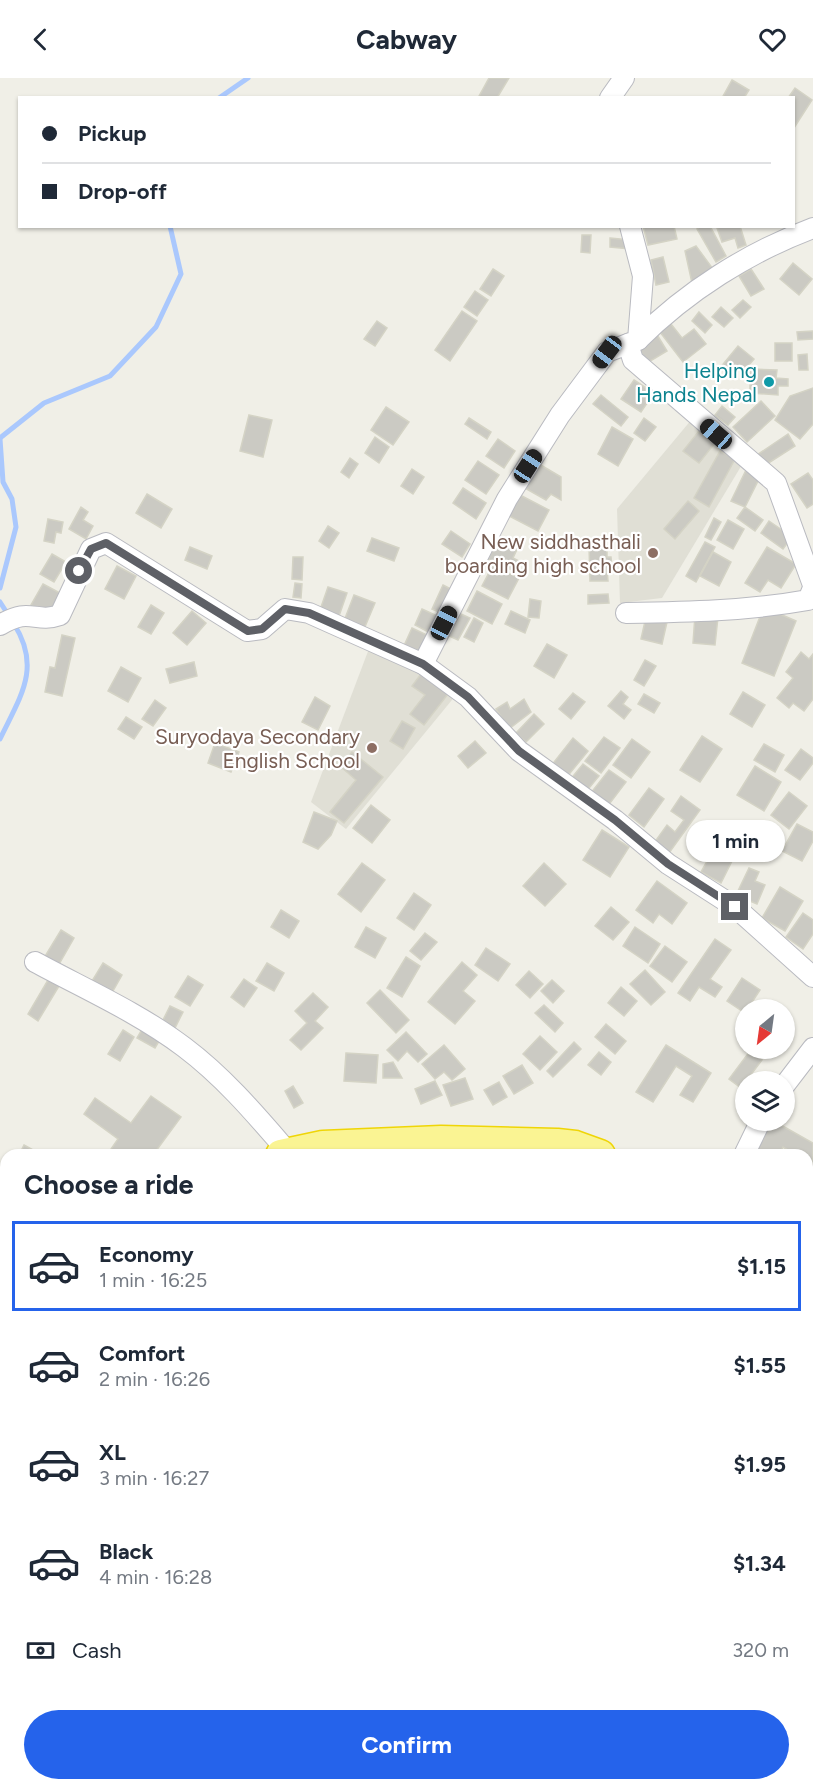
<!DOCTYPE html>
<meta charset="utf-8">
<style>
:root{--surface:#fff;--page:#f6f6f7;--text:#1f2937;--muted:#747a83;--line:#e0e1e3;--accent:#2563eb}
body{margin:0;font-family:Figtree,sans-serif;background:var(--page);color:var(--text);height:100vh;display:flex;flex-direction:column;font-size:22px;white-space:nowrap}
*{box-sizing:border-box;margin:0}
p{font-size:20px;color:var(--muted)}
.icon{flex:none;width:33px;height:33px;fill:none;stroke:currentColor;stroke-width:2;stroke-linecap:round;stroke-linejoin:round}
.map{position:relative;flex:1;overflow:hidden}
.drawer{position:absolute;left:0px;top:1071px;width:813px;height:642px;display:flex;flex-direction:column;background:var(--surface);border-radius:18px 18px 0 0;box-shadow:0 2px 4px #0004}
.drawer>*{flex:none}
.guide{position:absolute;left:18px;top:18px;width:777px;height:132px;border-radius:0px;box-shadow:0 2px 4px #0004;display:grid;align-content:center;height:132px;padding:0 24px;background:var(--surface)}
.needle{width:39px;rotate:209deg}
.controls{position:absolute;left:735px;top:921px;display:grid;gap:12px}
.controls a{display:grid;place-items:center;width:60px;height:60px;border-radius:50%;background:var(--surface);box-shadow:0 2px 4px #0004;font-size:30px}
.end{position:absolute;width:27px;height:27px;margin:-14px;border:8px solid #5e6066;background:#fff;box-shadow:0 0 0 3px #fff}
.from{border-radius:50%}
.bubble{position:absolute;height:42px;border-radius:21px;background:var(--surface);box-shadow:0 2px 4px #0004;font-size:20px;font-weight:700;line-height:42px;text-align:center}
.car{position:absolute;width:18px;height:36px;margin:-18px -9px;border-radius:8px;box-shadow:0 0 4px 2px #0007;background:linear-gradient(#222 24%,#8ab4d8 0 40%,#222 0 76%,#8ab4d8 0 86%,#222 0)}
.guide b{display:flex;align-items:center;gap:21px;height:57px;font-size:22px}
.guide b+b{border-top:2px solid var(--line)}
.guide i{width:15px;height:15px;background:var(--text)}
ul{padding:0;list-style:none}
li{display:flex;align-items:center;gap:18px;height:90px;margin:0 12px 9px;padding:0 12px;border:3px solid transparent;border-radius:0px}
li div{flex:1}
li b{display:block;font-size:22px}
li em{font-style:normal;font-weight:700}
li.active{border-color:var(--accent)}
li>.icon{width:54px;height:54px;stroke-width:1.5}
h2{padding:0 24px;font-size:27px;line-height:72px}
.pay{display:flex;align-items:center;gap:15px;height:66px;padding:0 24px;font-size:22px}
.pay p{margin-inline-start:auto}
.primary-button{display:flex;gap:12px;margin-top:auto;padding:12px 24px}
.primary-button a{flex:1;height:69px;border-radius:36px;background:var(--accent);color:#fff;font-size:24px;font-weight:700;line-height:69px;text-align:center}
header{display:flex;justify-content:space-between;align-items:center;height:78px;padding:0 24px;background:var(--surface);font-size:27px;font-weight:700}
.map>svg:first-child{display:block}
.education{fill:#e0dfd5}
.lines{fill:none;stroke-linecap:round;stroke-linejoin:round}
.stream{stroke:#aac8fd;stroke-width:5}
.building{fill:#cbcac3;stroke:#d4d3c5;stroke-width:1.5}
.minor-casing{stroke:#b9bac0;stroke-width:22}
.highway-casing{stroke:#efd507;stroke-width:33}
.minor{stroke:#fff;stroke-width:20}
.highway{stroke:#faf493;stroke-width:30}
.route{stroke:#5e6066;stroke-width:8}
.culture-dot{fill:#0f9aa8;stroke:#fff;stroke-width:2}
.education-dot{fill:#8d6e63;stroke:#fff;stroke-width:2}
.labels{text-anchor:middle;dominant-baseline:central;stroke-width:4.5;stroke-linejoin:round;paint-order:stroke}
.culture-label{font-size:21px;fill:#0d838f;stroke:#fff;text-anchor:end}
.education-label{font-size:21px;fill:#785e54;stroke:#fff;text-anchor:end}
</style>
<header><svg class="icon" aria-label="back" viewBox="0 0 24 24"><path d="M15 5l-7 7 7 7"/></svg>Cabway<svg class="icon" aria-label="heart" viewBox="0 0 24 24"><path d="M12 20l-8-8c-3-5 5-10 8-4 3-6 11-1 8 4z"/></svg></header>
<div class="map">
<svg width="813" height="1713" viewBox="0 0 813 1713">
<rect width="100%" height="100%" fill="#f0efe7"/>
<g class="education">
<polygon points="692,341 743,385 662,520 620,525 617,431"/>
<polygon points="370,568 419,590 456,617 346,751 311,724"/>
</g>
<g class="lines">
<g class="stream">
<polyline points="219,20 248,0"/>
<polyline points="0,360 44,325 110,298 156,249 181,196 170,148"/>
<polyline points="0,361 3,404 12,421 16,449 0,510"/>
<polyline points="0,524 9,538"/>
<path d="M0,661C20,619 42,590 14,546"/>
<polyline points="807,1603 813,1597"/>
<polyline points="692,1713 699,1707"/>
</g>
</g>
<g class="building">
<polygon points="489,0 509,0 497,20 478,20"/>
<polygon points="732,2 749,12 744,20 722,20"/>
<polygon points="795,10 812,22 794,50 794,20 788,20"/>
<polygon points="643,148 674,148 677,161 648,167"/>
<polygon points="701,148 710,148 726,178 716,184 697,151"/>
<polygon points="723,148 740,148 746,167 738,170 735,160 722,164 717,150"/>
<polygon points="582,157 591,157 590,175 581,174"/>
<polygon points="610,160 630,162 630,171 610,169"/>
<polygon points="696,168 713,191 692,205 685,173"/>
<polygon points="663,179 669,204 656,207 651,182"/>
<polygon points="793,185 812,201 799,217 780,201"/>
<polygon points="493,191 504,198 491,218 480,211"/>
<polygon points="751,191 764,211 751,218 739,198"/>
<polygon points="475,213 488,222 477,238 464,229"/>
<polygon points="743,222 751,229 740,240 732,232"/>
<polygon points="721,229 733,240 724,249 712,239"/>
<polygon points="462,233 477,243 450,283 435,272"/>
<polygon points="699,234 712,247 705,255 692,243"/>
<polygon points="667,241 682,260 694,251 706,266 683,284 656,249"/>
<polygon points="377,243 387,250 375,268 364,261"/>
<polygon points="813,253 813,261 798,262 797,254"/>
<polygon points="656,255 667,273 647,285 637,266"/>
<rect x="775" y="265" width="17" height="18"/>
<polygon points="738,268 754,281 743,294 740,290 732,300 720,290"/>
<polygon points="807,276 808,292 799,292 798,277"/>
<polygon points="750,291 777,292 776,300 788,301 788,308 778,308 778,317 750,315"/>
<polygon points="634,302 654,315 641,334 621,321"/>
<polygon points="813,310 813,346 800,361 775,342 790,318"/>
<polygon points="601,317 628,339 621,348 593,326"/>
<polygon points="761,323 775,338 747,364 733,349"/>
<polygon points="722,328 735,339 728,347 715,337"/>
<polygon points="386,329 409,344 393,367 371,352"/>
<polygon points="249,337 272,342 263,379 240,373"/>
<polygon points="469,340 491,354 487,361 465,346"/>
<polygon points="644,340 656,349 645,363 634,355"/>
<polygon points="612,349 633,361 618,388 598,376"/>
<polygon points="699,353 715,365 699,385 683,373"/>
<polygon points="788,356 795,368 764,388 757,377"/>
<polygon points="375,359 389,369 379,385 365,375"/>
<polygon points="498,361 515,373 504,390 486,378"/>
<polygon points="720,373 735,381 709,429 694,420"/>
<polygon points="350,380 358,386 349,400 341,394"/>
<polygon points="478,383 499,397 486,416 465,402"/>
<polygon points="539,386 561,399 561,422 551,416 546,422 523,409"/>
<polygon points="747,390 761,397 745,429 731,423"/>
<polygon points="412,391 424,399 413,416 401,408"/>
<polygon points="808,395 813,402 813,426 807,430 791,406"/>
<polygon points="463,410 486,425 476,441 453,425"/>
<polygon points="147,416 172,431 161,450 136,435"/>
<polygon points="520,417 549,432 538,453 509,438"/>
<polygon points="688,423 699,433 675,461 664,451"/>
<polygon points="81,429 88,434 83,442 93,448 86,461 69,451"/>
<polygon points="745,429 763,442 755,453 737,440"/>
<polygon points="714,440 721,444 711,462 705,459"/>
<polygon points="48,441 63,444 61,455 56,454 54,465 44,463"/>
<polygon points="728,442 744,451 733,471 717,462"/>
<polygon points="769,443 792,459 783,471 761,455"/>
<polygon points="328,448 339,455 329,470 319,463"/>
<polygon points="451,453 470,466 462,479 442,466"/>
<polygon points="499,458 519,467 513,480 521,484 516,494 488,481"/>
<polygon points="372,460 399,470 394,483 367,473"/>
<polygon points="705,464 715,469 696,504 686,498"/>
<polygon points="607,467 607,479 611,479 612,490 607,491 608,503 590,503 589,468"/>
<polygon points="190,469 212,478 207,491 185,482"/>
<polygon points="767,469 796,486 781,510 768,502 760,514 745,505"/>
<polygon points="713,474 731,484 719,508 700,498"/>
<polygon points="52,476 66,484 54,504 40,496"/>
<polygon points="293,479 303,479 302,502 292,501"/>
<polygon points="493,487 519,500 508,521 482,508"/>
<polygon points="117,488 136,498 124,521 105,511"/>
<polygon points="295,505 302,506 301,520 293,519"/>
<polygon points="43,506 62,516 51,537 31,527"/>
<polygon points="443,507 455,513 444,536 432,531"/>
<polygon points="328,509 347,515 339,538 320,532"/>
<polygon points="477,513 502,526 492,546 467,533"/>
<polygon points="608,516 609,525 588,526 588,517"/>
<polygon points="354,517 375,525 364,551 344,543"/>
<polygon points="530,521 541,523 539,540 528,539"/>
<polygon points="151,527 164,535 151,556 138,549"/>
<polygon points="422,531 442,540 434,557 415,547"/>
<polygon points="192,533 206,545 187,567 173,555"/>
<polygon points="511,533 530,542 525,555 505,546"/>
<polygon points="461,536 470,540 458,562 449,558"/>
<polygon points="761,536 780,536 796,543 774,598 742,585"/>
<polygon points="695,537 718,539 715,567 693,565"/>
<polygon points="646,539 667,544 662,566 641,561"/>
<polygon points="474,540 483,545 474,564 464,559"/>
<polygon points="412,550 427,557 418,577 403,570"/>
<polygon points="62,557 75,560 62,618 45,614 50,589 55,590"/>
<polygon points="547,566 567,577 554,600 534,588"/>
<polygon points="801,574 809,581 813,576 813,621 804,633 793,625 789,630 777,620 793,600 786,594"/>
<polygon points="645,582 656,588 644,608 634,602"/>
<polygon points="194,584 197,598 170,605 166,591"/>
<polygon points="121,589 141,600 128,624 108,613"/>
<polygon points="421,596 448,616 424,647 410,636 425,617 412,608"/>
<polygon points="621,613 628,619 623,626 631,632 624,641 608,628"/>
<polygon points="743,614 765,627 752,649 730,636"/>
<polygon points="573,615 585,624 571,641 559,631"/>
<polygon points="644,616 660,625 654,635 638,626"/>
<polygon points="315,619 330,628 318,652 302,644"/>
<polygon points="524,621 531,634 509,651 496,631 507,624 510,631"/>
<polygon points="155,622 166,630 153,648 142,641"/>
<polygon points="534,636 544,646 526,664 516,655"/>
<polygon points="126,639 142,649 134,661 118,651"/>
<polygon points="402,643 415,650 403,671 390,663"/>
<polygon points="702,658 722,671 700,704 680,692"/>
<polygon points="604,659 620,670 601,695 585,683"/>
<polygon points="573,660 588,673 566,700 551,688"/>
<polygon points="632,661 650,674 631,700 613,687"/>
<polygon points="475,663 486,675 468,690 458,678"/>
<polygon points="215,665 239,674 231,694 208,685"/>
<polygon points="764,666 784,677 775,694 754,682"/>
<polygon points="801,671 813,680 813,685 800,702 785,692"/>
<polygon points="352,674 383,699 344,745 330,734 356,702 340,688"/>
<polygon points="583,686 599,698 585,715 570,702"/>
<polygon points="755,688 781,704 764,733 737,717"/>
<polygon points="609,692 626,704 607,729 590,716"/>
<polygon points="649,710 664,721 644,749 629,737"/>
<polygon points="789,714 807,728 789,751 771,737"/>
<polygon points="681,718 700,732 669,775 654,765 667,747 675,754 684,742 671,733"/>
<polygon points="371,727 390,742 372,765 353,750"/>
<polygon points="314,734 337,743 331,757 318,771 303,764"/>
<polygon points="797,746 813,754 813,763 802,783 782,773"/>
<polygon points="602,752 629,769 610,799 583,782"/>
<polygon points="716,767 735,777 721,805 701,794"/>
<polygon points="362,785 385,802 361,834 338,816"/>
<polygon points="544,785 566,806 545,828 523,808"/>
<polygon points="749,790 759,794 755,803 765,807 757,826 736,817"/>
<polygon points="657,803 687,825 672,846 659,836 653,845 636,832"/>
<polygon points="780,809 803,823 785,853 762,840"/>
<polygon points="414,815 431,827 414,852 397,840"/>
<polygon points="611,829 629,844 613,862 595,848"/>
<polygon points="281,832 299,843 289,860 271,849"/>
<polygon points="803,835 813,842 813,856 803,871 786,859"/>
<polygon points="366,849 386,860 375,880 355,869"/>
<polygon points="635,849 660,866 648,885 623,868"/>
<polygon points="61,852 74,860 58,888 44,880"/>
<polygon points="425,855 437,864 421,882 410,873"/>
<polygon points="715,861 731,872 710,901 722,909 715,919 699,909 690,923 678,915"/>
<polygon points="665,868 687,884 672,904 650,888"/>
<polygon points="486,870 510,886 498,903 475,887"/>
<polygon points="406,879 420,888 402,919 387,910"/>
<polygon points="462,884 477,897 463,913 475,923 455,946 428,924"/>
<polygon points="103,885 122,897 109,920 89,908"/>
<polygon points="267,885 284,895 274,913 256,903"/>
<polygon points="645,892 665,914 651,927 630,906"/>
<polygon points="529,893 543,906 530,920 516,907"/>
<polygon points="188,898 203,907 190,928 175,919"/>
<polygon points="742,900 760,912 745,935 727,923"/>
<polygon points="244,901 257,910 244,929 231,919"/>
<polygon points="48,902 59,908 38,943 28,936"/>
<polygon points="552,902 564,913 553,925 541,913"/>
<polygon points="621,909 637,923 624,938 608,925"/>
<polygon points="380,912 409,942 396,955 367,925"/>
<polygon points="313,915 328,929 315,943 323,950 301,972 290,962 307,945 295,933"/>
<polygon points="544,927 563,945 555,954 535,935"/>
<polygon points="170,928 183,934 173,954 160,948"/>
<polygon points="606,946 626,963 615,976 595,959"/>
<polygon points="144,948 162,958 155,970 137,960"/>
<polygon points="123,952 134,959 120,983 108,976"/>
<polygon points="406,954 427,976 418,984 407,973 398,983 387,972"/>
<polygon points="540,958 557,974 540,992 523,976"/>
<polygon points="574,964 581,971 553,999 547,993"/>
<polygon points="444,967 465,991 452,1002 444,994 435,1001 422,986"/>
<polygon points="666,967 711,995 693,1024 680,1017 692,998 676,988 653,1024 636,1014"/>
<polygon points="750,973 762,982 741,1010 729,1001"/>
<polygon points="599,974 611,984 601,997 588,987"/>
<polygon points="346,975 378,977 376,1005 344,1003"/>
<polygon points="393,984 402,1000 383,1000 383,986"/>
<polygon points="522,987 533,1005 514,1016 503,998"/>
<polygon points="465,1000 473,1021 451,1028 443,1007"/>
<polygon points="435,1003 442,1017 421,1026 415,1011"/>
<polygon points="499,1004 507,1019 493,1027 484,1012"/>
<polygon points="293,1008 303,1025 294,1030 285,1013"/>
<polygon points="151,1018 181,1039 153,1077 119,1077 111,1071 118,1061 84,1036 95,1020 131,1045"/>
<polygon points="772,1042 813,1065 813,1087 807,1083 807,1077 796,1077 783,1069 779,1077 752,1077"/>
<polygon points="24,1067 37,1074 36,1077 19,1077"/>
<polygon points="807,1128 813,1135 813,1163 807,1156"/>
<polygon points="0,1178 6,1183 6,1200 2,1205"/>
<polygon points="807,1338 813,1341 813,1369 807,1379"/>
<polygon points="0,1393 6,1399 6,1417 0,1412"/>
<polygon points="0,1445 6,1450 6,1461 0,1468"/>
<polygon points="6,1469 6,1499 0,1494 0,1477"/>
<polygon points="0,1506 6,1509 4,1557 0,1555"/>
<polygon points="0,1571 6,1574 3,1594 6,1596 6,1614 0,1610"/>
<polygon points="359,1707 387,1707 390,1710 387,1713 353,1713"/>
<polygon points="519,1707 548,1707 541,1713 524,1713"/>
</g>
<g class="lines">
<defs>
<g id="minor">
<polyline points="610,20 624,0"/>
<path d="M638,262C687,213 749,174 813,150"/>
<polyline points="628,266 633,282 776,405 813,507"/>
<path d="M626,535C687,534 747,533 808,522L813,510"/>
<path d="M0,547C31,528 34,546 60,537L91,471L106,465L247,553L262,551L285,531L309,535L423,586L468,619L519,673L615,742L668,786L735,829L813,899"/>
<polyline points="423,586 507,421 560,337 607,274 638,262 643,198 630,148"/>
<path d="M35,884C85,911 139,935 184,969C224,999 256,1037 288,1074"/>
<polyline points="784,1008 813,970"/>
<polyline points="744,1077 761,1042"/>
<polyline points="0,1282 6,1287"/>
<polyline points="807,1398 813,1397"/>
<polyline points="259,1713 264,1707"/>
</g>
<g id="highway">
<polyline points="281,1077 323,1068 441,1063 557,1066 575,1068 600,1077"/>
<polyline points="807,1284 813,1287"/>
<polyline points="0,1315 6,1307"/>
</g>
</defs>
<use href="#minor" class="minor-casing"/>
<use href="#highway" class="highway-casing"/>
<use href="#minor" class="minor"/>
<use href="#highway" class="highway"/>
</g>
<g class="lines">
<polyline class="route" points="79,493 91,471 106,465 248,553 262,551 285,531 309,535 423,586 468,619 519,673 615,742 668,786 735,829"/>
</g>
<circle class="culture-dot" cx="769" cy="304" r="6"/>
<g class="education-dot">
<circle cx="653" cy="475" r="6"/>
<circle cx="372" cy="670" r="6"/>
</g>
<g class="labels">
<g class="culture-label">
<text x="757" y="292">Helping<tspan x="757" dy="24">Hands Nepal</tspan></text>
</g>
<g class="education-label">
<text x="641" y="463">New siddhasthali<tspan x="641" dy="24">boarding high school</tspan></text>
<text x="360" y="658">Suryodaya Secondary<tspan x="360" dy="24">English School</tspan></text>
</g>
</g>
</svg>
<div class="controls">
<a><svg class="needle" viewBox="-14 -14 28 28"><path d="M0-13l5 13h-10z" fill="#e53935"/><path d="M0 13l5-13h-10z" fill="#747a83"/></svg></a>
<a><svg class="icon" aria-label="layers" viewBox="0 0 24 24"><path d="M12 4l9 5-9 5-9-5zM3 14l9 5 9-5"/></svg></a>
</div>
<i class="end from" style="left:79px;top:493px"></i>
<i class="end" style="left:735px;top:829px"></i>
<div class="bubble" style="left:686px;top:742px;width:99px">1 min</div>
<i class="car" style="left:607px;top:274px;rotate:217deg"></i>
<i class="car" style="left:716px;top:356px;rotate:311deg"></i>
<i class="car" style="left:528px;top:388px;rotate:33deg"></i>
<i class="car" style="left:444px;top:545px;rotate:27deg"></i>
<div class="guide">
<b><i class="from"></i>Pickup</b>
<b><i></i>Drop-off</b>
</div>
<section class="drawer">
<h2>Choose a ride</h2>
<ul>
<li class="active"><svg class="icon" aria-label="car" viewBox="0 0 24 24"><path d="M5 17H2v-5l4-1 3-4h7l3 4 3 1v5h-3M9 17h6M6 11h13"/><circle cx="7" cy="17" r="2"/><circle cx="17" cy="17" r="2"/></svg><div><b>Economy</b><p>1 min · 16:25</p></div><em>$1.15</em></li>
<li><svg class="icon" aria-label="car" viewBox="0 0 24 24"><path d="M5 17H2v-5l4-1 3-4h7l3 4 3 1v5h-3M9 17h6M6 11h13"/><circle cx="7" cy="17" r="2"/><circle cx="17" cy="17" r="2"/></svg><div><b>Comfort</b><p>2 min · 16:26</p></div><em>$1.55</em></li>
<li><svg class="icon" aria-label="car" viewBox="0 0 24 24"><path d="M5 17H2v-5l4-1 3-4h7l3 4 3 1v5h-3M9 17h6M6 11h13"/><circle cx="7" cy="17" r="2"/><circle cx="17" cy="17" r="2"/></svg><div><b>XL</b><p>3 min · 16:27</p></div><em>$1.95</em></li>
<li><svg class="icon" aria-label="car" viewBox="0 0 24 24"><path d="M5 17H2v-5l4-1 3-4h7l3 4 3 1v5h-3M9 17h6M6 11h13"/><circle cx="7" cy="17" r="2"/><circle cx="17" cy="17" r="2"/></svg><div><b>Black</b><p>4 min · 16:28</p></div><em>$1.34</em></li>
</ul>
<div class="pay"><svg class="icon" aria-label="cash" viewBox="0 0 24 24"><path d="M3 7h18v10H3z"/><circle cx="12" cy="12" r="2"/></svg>Cash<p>320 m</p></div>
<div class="primary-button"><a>Confirm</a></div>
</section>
</div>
